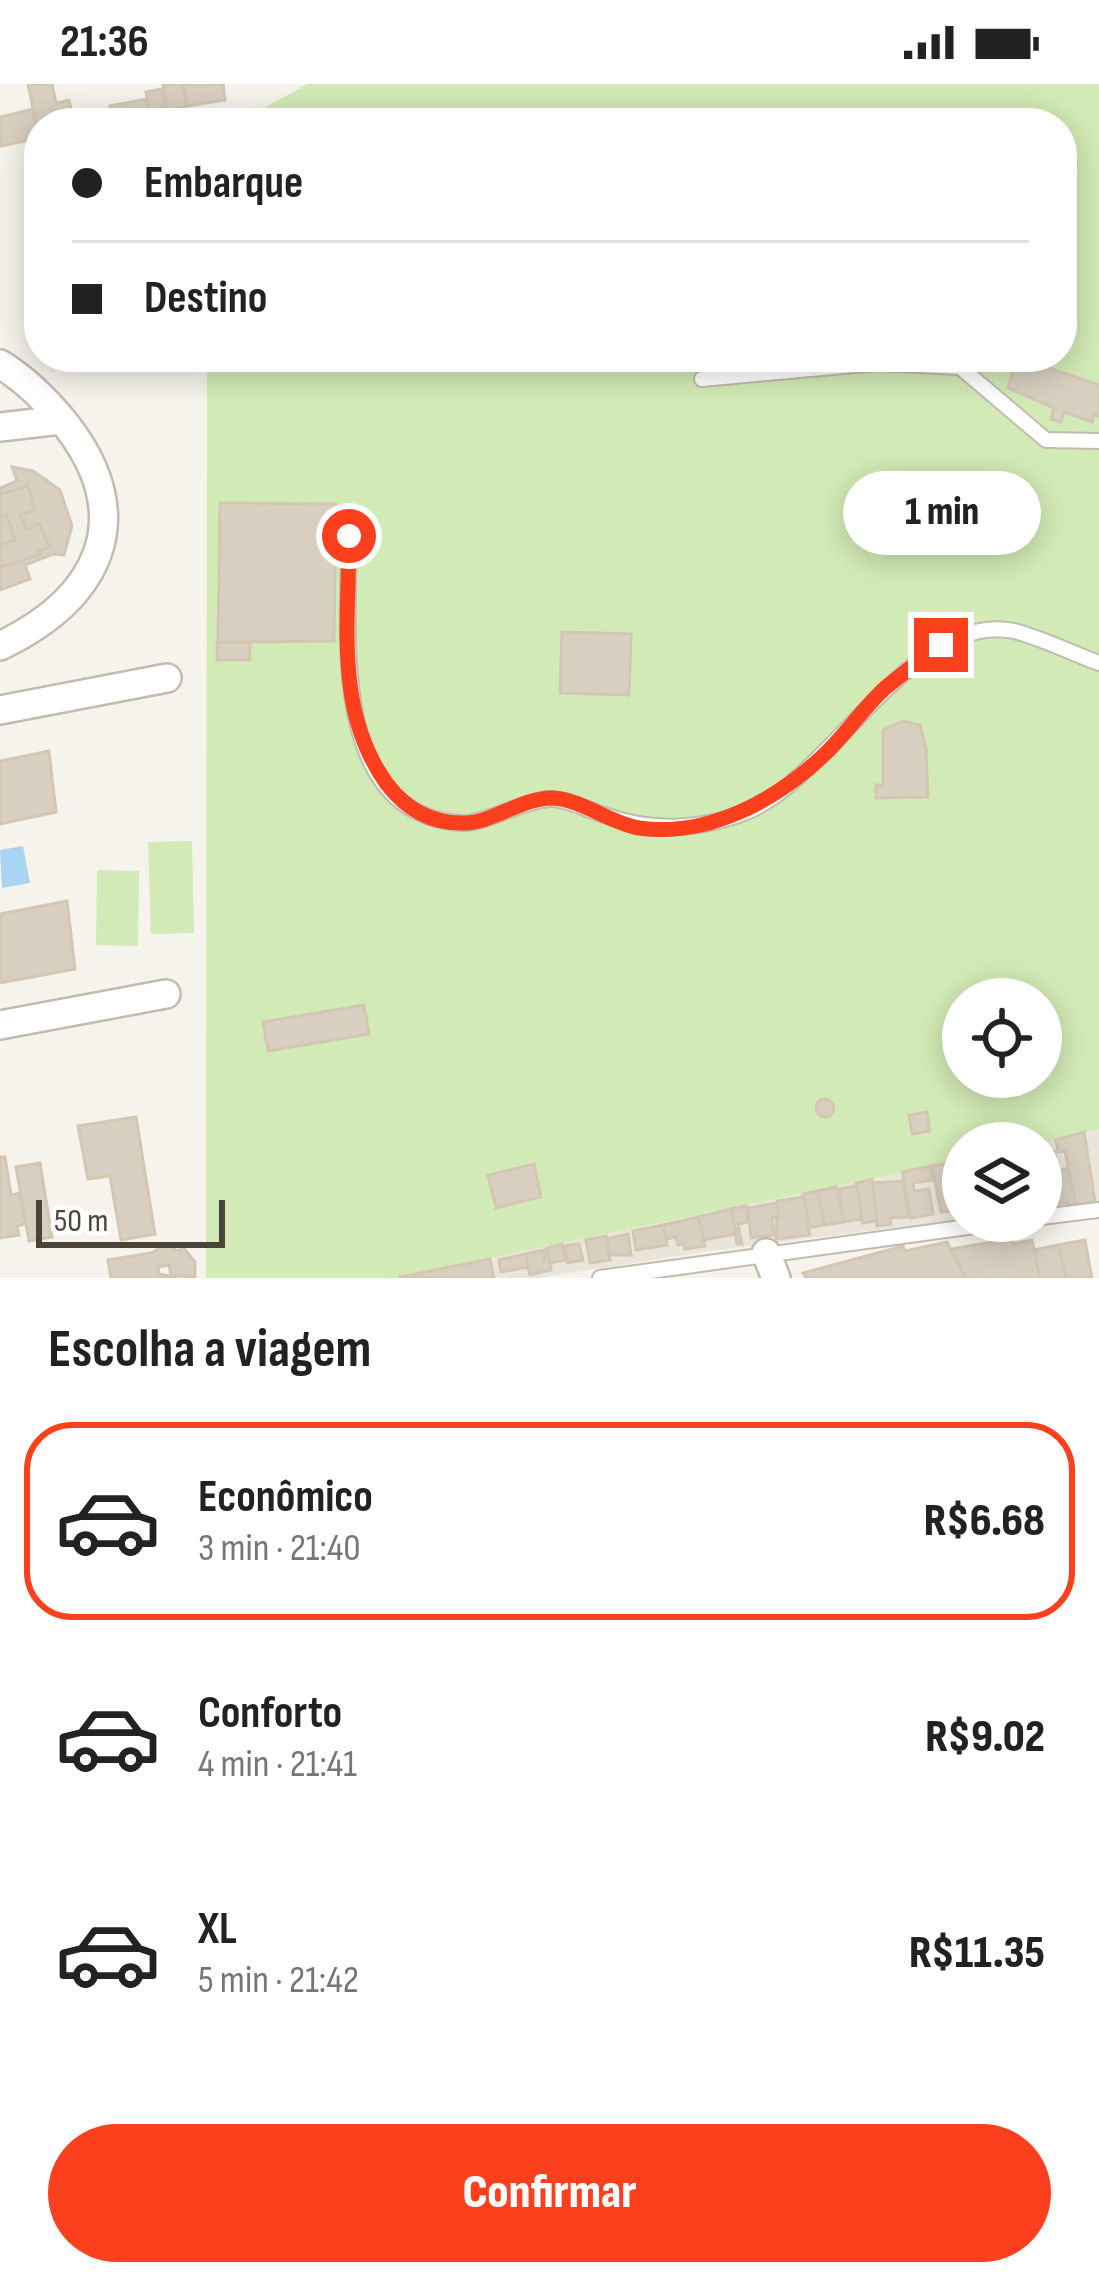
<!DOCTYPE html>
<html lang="pt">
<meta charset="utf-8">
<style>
:root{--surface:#fff;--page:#f6f6f6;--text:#222;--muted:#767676;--line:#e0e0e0;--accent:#fc3f1d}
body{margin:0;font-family:"Sofia Sans Condensed",sans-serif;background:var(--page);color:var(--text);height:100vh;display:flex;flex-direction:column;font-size:45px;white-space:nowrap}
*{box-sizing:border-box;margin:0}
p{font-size:39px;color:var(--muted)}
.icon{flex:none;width:66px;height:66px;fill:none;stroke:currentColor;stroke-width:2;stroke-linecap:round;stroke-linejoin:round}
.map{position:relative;height:1194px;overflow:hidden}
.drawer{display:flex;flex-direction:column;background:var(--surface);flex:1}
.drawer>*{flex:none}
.top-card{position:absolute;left:24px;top:24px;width:1053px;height:264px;border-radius:48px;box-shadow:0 6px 30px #0003;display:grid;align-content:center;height:264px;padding:0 48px;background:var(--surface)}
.controls{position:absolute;left:942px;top:894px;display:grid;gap:24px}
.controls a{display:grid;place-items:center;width:120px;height:120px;border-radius:50%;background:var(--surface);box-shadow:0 6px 30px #0003;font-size:60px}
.scale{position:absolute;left:36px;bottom:30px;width:189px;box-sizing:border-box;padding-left:12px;border:6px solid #4b4439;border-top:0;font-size:33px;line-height:42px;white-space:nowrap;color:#4b4439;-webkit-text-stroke:9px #fff;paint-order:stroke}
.end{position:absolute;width:54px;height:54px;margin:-27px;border:15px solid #fc3f1d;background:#fff;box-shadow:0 0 0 6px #fff}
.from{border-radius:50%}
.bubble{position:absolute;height:84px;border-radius:42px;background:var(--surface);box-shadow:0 6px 30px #0003;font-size:39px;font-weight:800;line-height:84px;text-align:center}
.top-card b{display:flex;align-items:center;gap:42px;height:114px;font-size:45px}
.top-card b+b{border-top:3px solid var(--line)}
.top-card i{width:30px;height:30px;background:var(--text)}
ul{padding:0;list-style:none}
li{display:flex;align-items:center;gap:36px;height:198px;margin:0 24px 18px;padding:0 24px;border:6px solid transparent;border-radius:48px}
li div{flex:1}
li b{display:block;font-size:45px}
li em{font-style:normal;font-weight:800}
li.selected{border-color:var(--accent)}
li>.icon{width:108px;height:108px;stroke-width:1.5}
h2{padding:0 48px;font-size:54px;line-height:144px}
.action{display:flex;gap:24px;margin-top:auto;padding:24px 48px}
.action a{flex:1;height:138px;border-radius:72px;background:var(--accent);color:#fff;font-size:48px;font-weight:800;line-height:138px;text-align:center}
.status{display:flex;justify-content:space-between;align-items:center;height:84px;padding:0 60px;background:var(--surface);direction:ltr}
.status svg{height:33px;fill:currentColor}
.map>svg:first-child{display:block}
.residential{fill:#eae5da}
.green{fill:#d2eab5;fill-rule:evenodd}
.water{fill:#a9d4f2}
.building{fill:#d8cfc1;stroke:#d3c7b4;stroke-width:3}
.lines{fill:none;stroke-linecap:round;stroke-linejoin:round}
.lane-casing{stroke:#c2bbae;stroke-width:18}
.street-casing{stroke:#c2bbae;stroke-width:32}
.lane{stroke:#fff;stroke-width:14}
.street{stroke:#fff;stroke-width:27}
.route{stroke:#fc3f1d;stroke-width:15}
</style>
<div class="status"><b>21:36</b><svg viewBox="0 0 49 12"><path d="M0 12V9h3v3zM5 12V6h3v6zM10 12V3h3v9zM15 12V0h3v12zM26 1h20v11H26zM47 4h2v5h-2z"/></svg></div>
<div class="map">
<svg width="1099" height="1194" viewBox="0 0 1099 1194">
<rect width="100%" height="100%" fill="#f6f3ec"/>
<g class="residential">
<polygon points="1099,1045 1099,1119 1041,1126 1041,1059"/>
<polygon points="963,1076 963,1135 703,1168 539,1194 395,1194"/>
</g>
<g class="green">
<path d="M308,0H1099V1045L1041,1059H963V1076L395,1194H206L207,273H1062V39H236ZM963,915H1041V993H963Z"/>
<polygon points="192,757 194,849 151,850 148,758"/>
<polygon points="97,786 139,787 138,862 96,861"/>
</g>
<polygon class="water" points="23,762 30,799 2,804 0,766"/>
<g class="building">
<polygon points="28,0 52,0 56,19 69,16 74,39 39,39 39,54"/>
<polygon points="163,0 183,0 187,22 168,27"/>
<polygon points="183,0 223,0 225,16 187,22"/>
<polygon points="161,5 165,27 150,30 146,8"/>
<polygon points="147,15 150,30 113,38 110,22"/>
<polygon points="33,25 39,54 1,62 0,33"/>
<polygon points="1017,273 1099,301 1099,332 1094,331 1092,338 1064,328 1061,338 1051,335 1054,324 1008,304"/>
<polygon points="12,383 33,387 60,406 72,442 64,471 53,470 25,481 30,495 0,506 0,404 17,397"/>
<polygon points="28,402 35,426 20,431 26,445 39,440 50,463 39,467 40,471 0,483 0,410"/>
<polygon points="220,419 336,420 334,557 218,558"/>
<polygon points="6,430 15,456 0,461 0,433"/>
<polygon points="562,548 631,550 629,611 560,609"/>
<polygon points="250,558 250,576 217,576 217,559"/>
<polygon points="903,637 920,641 926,664 928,713 876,714 876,701 883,701 883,646"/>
<polygon points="49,667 56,728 0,740 0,677"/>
<polygon points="67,817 75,885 0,899 0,830"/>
<polygon points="364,921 369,950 268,967 263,938"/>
<circle cx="825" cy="1024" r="9"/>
<polygon points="927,1028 930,1047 912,1050 909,1031"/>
<polygon points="136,1033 155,1150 121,1156 110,1092 88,1095 78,1042"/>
<polygon points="1084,1048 1095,1118 1075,1121 1065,1067 1058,1068 1056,1056"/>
<polygon points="1054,1067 1062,1094 1055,1095 1055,1100 1041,1102 1041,1068"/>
<polygon points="0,1073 5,1073 11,1111 20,1109 25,1140 17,1142 19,1151 0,1154"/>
<polygon points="963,1076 963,1127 961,1127 954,1078"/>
<polygon points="954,1078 961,1125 941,1128 932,1082"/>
<polygon points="40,1079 52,1153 29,1157 16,1083"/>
<polygon points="534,1080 541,1113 496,1124 488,1091"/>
<polygon points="930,1082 932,1096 913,1099 914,1107 929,1105 933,1130 911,1134 902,1088"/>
<polygon points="1068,1084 1076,1121 1068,1122 1068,1118 1059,1120 1055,1095 1062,1094 1060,1086"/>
<polygon points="872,1095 877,1137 862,1139 856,1099"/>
<polygon points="903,1097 908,1133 890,1134 891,1140 877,1142 873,1099"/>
<polygon points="857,1102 862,1135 843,1138 839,1105"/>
<polygon points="836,1103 844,1138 824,1141 818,1107"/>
<polygon points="818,1107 824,1141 808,1144 803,1110"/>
<polygon points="804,1113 810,1151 776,1155 777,1117"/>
<polygon points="777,1119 779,1133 772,1134 774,1151 751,1154 748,1124"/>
<polygon points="746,1122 748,1138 738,1140 742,1160 737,1160 731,1125"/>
<polygon points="731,1125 736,1150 703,1156 698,1133"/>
<polygon points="698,1133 705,1162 685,1165 684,1160 678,1161 676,1153 666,1155 663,1141"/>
<polygon points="663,1141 667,1161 636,1166 633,1147"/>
<polygon points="628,1150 631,1171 609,1171 606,1155"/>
<polygon points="606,1152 610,1176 590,1179 586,1156"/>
<polygon points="1012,1155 1013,1160 1032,1156 1040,1194 966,1194 951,1165"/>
<polygon points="1085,1156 1092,1194 1066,1194 1058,1161"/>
<polygon points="947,1158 966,1194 806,1194 803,1189 903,1162 905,1167"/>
<polygon points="562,1160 565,1176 550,1179 547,1164"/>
<polygon points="579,1160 583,1176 568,1179 564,1162"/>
<polygon points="166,1161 178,1167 183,1163 195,1178 195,1194 171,1191 169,1181 158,1183 159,1190 178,1194 111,1194 108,1176 151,1169"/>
<polygon points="1058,1161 1066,1194 1040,1194 1034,1166"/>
<polygon points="544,1166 546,1175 542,1178 549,1176 551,1186 530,1191 525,1170"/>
<polygon points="525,1170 528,1183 501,1188 499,1176"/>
<polygon points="490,1175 494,1194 400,1194 400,1193"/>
</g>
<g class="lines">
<defs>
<g id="lane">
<polyline points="955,273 960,283 1046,356 1099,357"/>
<polyline points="702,295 876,279 960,283"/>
<path d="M349,452C349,545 327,732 462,739C484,740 522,717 549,715C565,714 585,725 601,730C650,748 702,747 751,726C833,689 916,526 1014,547C1042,554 1071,569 1099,579"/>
<polyline points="1041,1133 1099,1126"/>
<polyline points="600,1194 1011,1137"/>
</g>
<g id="street">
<path d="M0,280C26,296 48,318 67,342C139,436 98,515 0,562"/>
<polyline points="0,343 61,336"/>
<polyline points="0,626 167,594"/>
<polyline points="0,941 166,910"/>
<polyline points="766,1169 776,1194"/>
</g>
</defs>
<use href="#lane" class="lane-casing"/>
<use href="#street" class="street-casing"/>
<use href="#lane" class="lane"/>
<use href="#street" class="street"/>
</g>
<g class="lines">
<path class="route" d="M349,452C349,538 334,627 387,700C406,725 432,740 465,739C491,739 522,714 552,714C581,715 610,739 639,744C709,754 779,715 828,667C847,648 863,625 883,606C901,590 922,576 941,561"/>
</g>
</svg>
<div class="controls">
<a><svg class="icon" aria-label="locate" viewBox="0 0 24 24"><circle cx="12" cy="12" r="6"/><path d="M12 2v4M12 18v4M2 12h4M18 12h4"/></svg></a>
<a><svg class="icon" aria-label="layers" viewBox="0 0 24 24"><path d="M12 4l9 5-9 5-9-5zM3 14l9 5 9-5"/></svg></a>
</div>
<div class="scale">50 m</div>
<i class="end from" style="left:349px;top:452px"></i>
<i class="end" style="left:941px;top:561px"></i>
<div class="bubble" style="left:843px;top:387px;width:198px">1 min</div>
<div class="top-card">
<b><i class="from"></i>Embarque</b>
<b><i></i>Destino</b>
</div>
</div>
<section class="drawer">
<h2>Escolha a viagem</h2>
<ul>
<li class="selected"><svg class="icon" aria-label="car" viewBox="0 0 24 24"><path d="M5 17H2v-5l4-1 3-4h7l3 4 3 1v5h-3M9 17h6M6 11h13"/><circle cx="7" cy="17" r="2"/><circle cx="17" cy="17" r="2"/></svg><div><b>Econômico</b><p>3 min · 21:40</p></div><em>R$6.68</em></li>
<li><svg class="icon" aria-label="car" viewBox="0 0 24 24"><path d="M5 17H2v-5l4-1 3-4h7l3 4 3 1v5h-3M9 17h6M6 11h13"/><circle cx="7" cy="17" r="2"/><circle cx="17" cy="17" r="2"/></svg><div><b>Conforto</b><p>4 min · 21:41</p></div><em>R$9.02</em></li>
<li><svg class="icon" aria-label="car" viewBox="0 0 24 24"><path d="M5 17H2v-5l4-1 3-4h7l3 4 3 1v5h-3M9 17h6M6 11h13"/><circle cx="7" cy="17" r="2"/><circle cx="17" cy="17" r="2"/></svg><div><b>XL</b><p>5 min · 21:42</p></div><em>R$11.35</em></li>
</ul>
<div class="action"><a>Confirmar</a></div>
</section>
